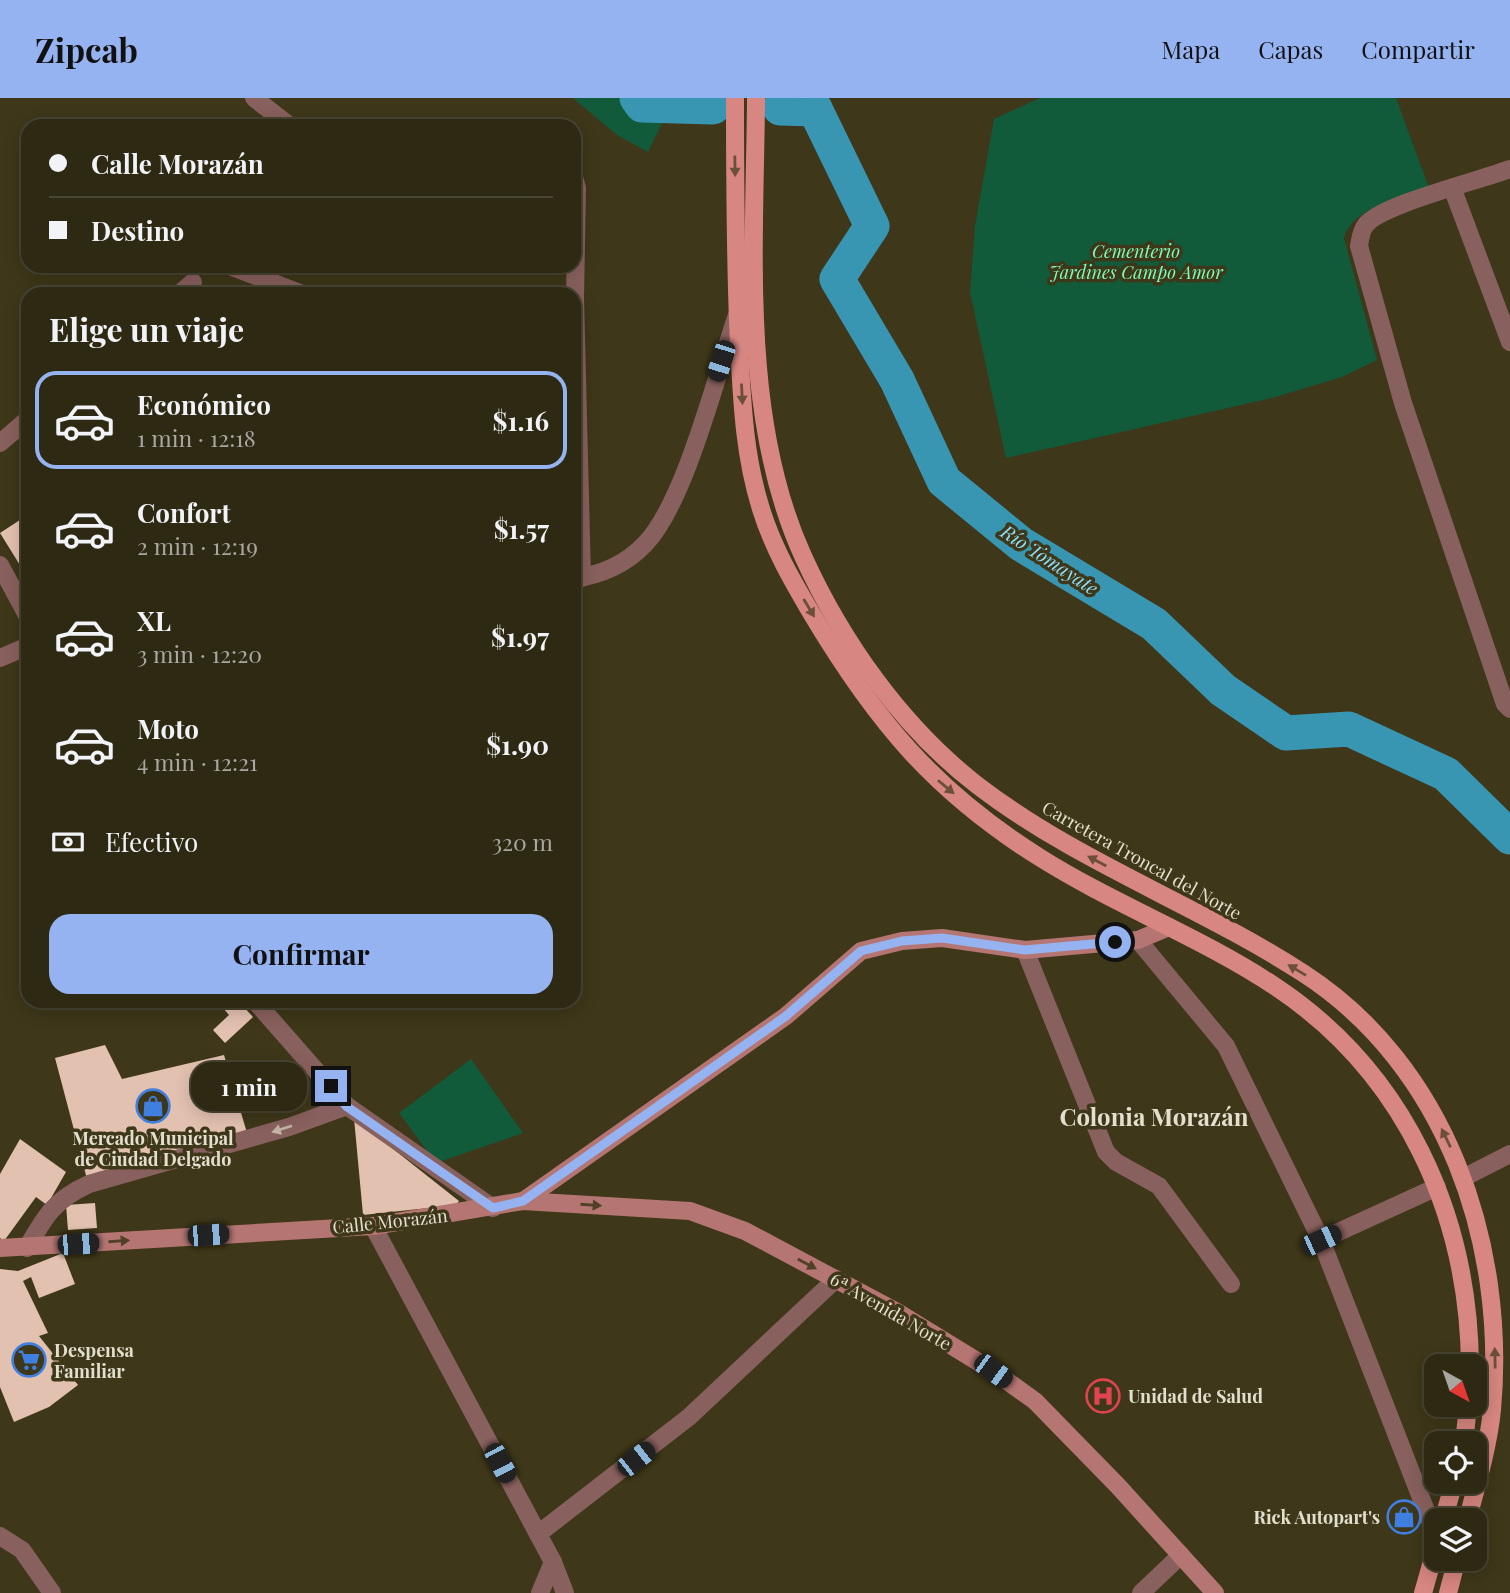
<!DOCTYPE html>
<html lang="es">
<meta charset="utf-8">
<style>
:root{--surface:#2e2913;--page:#3a3521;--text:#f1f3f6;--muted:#a7a6a0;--line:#494533;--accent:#95b2f1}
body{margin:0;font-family:"Playfair Display",serif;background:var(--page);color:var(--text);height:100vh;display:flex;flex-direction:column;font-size:26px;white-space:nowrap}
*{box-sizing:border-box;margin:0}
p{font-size:23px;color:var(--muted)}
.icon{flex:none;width:38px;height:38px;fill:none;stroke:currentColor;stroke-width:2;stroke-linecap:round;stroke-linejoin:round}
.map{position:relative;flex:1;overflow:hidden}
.details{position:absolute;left:21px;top:189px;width:560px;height:721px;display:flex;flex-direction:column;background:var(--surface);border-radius:21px;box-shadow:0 4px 18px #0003,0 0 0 2px var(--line)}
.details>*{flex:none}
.hud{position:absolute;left:21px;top:21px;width:560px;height:154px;border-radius:21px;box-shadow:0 4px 18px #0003,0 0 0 2px var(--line);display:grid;align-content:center;height:154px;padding:0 28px;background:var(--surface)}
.needle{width:46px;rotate:140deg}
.fabs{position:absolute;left:1424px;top:1256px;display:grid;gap:14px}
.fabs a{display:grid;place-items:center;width:63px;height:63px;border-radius:14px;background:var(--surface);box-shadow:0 4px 18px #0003,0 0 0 2px var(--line);font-size:35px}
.end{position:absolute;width:32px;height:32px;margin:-16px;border:9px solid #95b2f1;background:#111;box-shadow:0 0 0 4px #111}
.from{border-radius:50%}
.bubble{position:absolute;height:49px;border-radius:21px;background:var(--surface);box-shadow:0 4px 18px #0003,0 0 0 2px var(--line);font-size:23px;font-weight:700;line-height:49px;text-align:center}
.car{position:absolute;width:21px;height:42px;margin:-21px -10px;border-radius:9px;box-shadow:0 0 5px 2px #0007;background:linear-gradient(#222 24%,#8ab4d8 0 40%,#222 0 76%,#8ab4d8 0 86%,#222 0)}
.hud b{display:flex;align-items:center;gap:24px;height:66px;font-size:26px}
.hud b+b{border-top:2px solid var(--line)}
.hud i{width:18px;height:18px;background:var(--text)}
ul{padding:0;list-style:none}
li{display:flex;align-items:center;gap:21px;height:98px;margin:0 14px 10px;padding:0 14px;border:4px solid transparent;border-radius:21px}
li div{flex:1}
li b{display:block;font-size:26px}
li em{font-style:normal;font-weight:700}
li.selected{border-color:var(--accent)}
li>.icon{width:63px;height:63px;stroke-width:1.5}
h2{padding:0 28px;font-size:32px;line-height:84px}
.pay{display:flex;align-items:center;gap:18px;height:77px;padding:0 28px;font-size:26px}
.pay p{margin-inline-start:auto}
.button{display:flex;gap:14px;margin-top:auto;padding:14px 28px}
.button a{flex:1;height:80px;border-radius:21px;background:var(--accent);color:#111;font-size:28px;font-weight:700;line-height:80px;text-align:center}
header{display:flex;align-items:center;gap:42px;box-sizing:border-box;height:98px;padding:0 35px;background:var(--accent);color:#111}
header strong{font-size:33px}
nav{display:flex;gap:38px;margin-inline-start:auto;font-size:24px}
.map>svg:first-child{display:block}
.green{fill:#125b3a}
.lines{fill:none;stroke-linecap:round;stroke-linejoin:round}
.river{stroke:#3896b2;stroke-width:35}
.building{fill:#e3c1b0}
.street{stroke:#88605d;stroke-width:18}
.secondary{stroke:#b57572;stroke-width:18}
.primary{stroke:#d78681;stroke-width:18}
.oneway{fill:#6c4f38}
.oneway2{fill:#c3b3a6}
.oneway3{fill:#504026}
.route{stroke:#95b2f1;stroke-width:9}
.labels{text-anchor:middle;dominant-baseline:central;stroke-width:7;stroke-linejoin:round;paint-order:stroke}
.park-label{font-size:18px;font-style:italic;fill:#7dfcb8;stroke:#3e3719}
.street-label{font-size:18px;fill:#e3dfce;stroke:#3e3719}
.poi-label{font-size:18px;font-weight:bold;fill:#e3dfce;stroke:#3e3719;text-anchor:start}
.water-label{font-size:19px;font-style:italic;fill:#8cdffb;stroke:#3e3719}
.district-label{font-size:24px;font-weight:bold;fill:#e3dfce;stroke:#3e3719}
</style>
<header>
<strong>Zipcab</strong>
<nav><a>Mapa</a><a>Capas</a><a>Compartir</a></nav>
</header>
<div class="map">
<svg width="1510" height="1495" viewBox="0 0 1510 1495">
<rect width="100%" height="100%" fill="#3e3719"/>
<g class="green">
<polygon points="573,0 664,0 662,25 648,54 617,37"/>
<path d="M1040,0H1396L1429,90C1401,101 1352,109 1344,140L1377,262L1342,279L1272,300L1006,360L970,194L975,128L994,21Z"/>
<polygon points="471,961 523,1035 436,1065 399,1015"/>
</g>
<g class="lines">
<g class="river">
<polyline points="637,0 642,7 713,9"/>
<polyline points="780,10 815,11"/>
<polyline points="815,11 872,128 837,181 897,282 944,383 1021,446 1154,526 1223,592 1286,635 1349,631 1446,676 1510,739"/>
</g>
</g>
<g class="building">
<polygon points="26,418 28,469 23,472 0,435"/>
<polygon points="217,903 244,903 241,906 253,919 225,945 213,932 229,917"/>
<polygon points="105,947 122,981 224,957 247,1035 87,1081 55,960"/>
<polygon points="354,1020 459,1103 456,1107 363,1117"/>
<polygon points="20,1041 66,1074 47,1107 36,1099 4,1143 0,1140 0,1076"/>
<polygon points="95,1105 97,1130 68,1132 66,1107"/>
<polygon points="63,1155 75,1186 39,1200 31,1179 23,1183 48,1235 39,1238 78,1287 49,1309 14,1324 0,1289 0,1171 18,1173"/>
</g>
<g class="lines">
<g class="street">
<polyline points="254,0 290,28"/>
<path d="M1510,71C1482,82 1378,107 1365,128C1361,133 1360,142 1359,148L1403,305L1505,606L1510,611"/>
<polyline points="574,79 577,90 575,200 582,480"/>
<polyline points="1453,92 1510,244"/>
<polyline points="230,168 302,196"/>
<polyline points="179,196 193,184"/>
<polyline points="0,345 28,321"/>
<polyline points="0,467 28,519"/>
<path d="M574,481C602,476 625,467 645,446C685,405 717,275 737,217"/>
<polyline points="0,560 28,548"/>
<polyline points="1138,842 1226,948 1321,1142 1437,1441"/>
<polyline points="1025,852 1106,1054 1116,1064 1159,1088 1231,1186"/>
<polyline points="255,903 347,1008 493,1110"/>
<polyline points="1463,1080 1510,1056"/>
<polyline points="373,1128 553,1464 565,1495"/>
<polyline points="1321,1142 1437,1089"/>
<path d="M27,1150C45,1118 54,1102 89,1086L289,1029L347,1008"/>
<polyline points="538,1436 689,1319 836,1181"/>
<polyline points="0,1438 22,1452 52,1495"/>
<polyline points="540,1495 553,1464"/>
<polyline points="1141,1495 1181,1457"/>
</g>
<g class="secondary">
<polyline points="523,1103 690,1113 745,1133 897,1214 993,1273 1035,1303 1118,1388 1215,1495"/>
<polyline points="0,1150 373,1128 523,1103 786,918 861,853 902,843 942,840 1025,852 1138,842 1169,829"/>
</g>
<g class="primary">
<path d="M735,0C735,82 735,164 739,246C742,303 744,357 761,411C773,450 793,484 813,518C876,623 934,693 1039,759C1115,807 1201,839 1276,889C1405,975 1469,1117 1470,1269"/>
<path d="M756,0C755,149 740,320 803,458C842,544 902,629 977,687C1077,764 1198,807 1303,875C1447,968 1507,1147 1492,1312C1488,1350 1477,1386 1467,1423"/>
<polyline points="1464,1346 1468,1307"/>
<polyline points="1443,1423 1454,1384"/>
<polyline points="1423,1495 1437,1446"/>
<polyline points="1448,1495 1457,1461"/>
</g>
</g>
<defs><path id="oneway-solid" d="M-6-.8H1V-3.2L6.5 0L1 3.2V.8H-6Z" transform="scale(1.75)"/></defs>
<g class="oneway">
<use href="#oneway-solid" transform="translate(735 68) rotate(89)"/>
<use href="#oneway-solid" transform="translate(742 296) rotate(87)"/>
<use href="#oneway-solid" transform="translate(809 510) rotate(59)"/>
<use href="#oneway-solid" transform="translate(946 689) rotate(40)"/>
<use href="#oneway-solid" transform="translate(1097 763) rotate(-152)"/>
<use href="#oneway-solid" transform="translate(1297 872) rotate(-149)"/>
<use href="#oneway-solid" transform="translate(1446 1040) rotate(-116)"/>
<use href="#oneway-solid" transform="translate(1495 1260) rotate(-91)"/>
</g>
<use class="oneway2" href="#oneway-solid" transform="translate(282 1031) rotate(162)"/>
<g class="oneway3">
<use href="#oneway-solid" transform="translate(591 1107) rotate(4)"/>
<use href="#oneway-solid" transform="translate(119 1143) rotate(-4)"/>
<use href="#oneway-solid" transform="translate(807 1166) rotate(28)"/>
</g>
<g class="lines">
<polyline class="route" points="331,988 346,1008 493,1110 523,1103 786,918 861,853 902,843 942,840 1025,852 1115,844"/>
</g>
<defs>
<symbol id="shop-ring" viewBox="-11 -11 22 22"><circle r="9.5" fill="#3e3719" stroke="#3f7fe0" stroke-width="1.5"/><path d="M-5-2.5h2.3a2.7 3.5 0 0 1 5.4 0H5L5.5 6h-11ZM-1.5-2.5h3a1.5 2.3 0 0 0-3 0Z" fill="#3f7fe0"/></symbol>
<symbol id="supermarket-ring" viewBox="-11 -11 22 22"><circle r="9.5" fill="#3e3719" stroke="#3f7fe0" stroke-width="1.5"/><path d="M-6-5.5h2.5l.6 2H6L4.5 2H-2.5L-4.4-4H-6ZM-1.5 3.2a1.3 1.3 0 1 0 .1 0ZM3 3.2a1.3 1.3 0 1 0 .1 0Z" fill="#3f7fe0"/></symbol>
<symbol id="hospital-ring" viewBox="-11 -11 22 22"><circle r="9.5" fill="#3e3719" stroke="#e0444e" stroke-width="1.5"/><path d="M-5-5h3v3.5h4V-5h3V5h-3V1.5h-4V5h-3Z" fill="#e0444e"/></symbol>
</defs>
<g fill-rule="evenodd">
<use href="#shop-ring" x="134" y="989" width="38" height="38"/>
<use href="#supermarket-ring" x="10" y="1243" width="38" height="38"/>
<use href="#hospital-ring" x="1084" y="1279" width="38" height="38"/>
<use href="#shop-ring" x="1385" y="1400" width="38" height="38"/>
</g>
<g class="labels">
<g class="park-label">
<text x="1136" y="153">Cementerio<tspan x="1136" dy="21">Jardines Campo Amor</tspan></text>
</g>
<g class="street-label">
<text transform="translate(1142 762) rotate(29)">Carretera Troncal del Norte</text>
<text transform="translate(390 1123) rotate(-6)">Calle Morazán</text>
<text transform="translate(891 1213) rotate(30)">6ª Avenida Norte</text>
</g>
<g class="poi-label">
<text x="153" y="1040" text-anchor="middle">Mercado Municipal<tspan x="153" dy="21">de Ciudad Delgado</tspan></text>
<text x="54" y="1252">Despensa<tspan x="54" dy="21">Familiar</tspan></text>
<text x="1128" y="1298">Unidad de Salud</text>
<text x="1380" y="1419" text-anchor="end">Rick Autopart's</text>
</g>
<g class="water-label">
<text transform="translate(1050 461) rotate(33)">Río Tomayate</text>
</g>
<g class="district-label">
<text x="1154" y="1018">Colonia Morazán</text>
</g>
</g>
</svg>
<div class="fabs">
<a><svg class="needle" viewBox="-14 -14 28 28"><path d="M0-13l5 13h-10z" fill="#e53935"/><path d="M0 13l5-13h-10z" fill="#a7a6a0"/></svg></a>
<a><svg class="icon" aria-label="locate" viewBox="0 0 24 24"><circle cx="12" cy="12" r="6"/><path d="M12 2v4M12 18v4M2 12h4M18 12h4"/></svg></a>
<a><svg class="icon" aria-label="layers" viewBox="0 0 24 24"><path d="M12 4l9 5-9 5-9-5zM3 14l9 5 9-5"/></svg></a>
</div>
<i class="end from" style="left:1115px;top:844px"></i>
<i class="end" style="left:331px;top:988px"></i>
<div class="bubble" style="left:191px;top:964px;width:116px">1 min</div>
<i class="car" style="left:721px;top:263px;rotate:198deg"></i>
<i class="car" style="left:208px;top:1137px;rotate:86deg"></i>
<i class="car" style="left:1321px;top:1142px;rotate:65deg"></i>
<i class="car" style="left:78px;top:1146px;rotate:86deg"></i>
<i class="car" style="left:993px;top:1273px;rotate:126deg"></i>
<i class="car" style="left:636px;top:1361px;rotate:52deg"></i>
<i class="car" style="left:500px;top:1365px;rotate:152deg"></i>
<div class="hud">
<b><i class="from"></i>Calle Morazán</b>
<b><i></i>Destino</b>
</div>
<section class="details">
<h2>Elige un viaje</h2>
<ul>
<li class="selected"><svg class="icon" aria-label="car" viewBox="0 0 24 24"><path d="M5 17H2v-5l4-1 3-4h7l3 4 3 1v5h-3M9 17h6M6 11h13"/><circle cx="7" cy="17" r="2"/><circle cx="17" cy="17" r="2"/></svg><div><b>Económico</b><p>1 min · 12:18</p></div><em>$1.16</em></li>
<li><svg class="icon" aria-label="car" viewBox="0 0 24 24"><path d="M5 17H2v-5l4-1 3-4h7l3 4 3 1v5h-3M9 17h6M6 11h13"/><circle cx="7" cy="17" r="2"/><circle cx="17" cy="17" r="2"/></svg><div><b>Confort</b><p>2 min · 12:19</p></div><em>$1.57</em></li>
<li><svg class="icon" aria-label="car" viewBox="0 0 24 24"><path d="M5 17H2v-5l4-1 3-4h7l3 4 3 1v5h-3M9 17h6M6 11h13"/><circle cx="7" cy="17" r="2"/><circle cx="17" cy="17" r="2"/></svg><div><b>XL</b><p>3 min · 12:20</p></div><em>$1.97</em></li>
<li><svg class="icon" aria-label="car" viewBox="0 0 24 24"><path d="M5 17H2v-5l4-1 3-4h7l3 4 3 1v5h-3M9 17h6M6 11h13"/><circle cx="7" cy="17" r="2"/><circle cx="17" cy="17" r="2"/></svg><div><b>Moto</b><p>4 min · 12:21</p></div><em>$1.90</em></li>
</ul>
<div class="pay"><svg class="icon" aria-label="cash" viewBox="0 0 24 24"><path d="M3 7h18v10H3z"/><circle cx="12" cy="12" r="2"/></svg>Efectivo<p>320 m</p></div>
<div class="button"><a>Confirmar</a></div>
</section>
</div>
